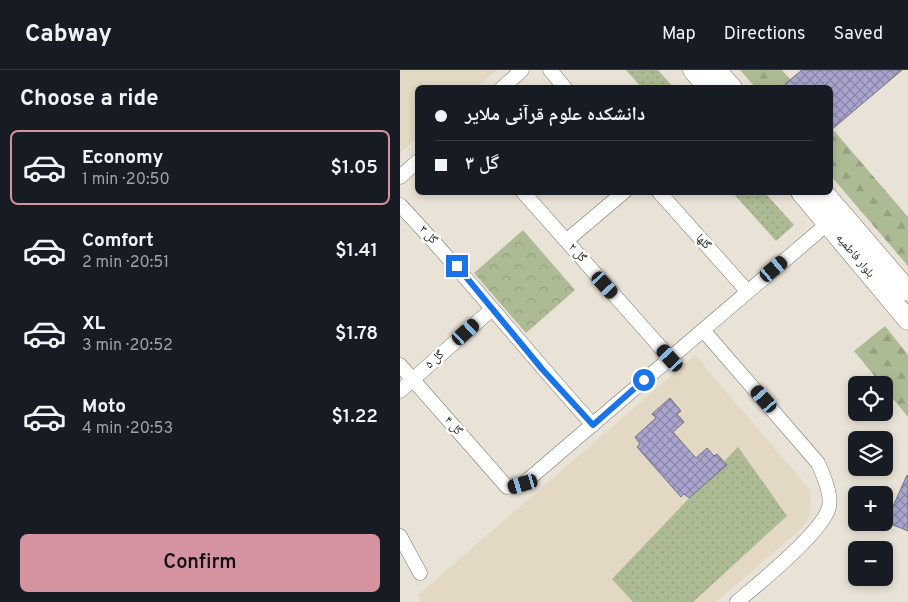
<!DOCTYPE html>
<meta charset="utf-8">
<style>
:root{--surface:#171b24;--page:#242831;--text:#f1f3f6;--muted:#9ea1a6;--line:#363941;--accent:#d4939e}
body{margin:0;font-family:Overpass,"Noto Naskh Arabic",sans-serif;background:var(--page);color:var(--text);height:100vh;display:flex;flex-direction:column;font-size:19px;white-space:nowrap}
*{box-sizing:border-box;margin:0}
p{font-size:16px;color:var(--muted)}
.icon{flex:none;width:28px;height:28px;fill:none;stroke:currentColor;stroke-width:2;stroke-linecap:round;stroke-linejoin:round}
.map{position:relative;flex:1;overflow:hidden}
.details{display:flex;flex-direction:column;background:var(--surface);width:400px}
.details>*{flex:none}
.guide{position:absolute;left:15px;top:15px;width:418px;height:110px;border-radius:8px;box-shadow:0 2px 8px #0003;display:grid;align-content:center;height:110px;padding:0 20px;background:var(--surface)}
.fabs{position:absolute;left:448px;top:306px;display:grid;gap:10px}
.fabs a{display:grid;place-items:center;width:45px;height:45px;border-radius:8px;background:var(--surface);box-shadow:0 2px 8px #0003;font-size:25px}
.end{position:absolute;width:22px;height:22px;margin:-11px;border:6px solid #1a73e8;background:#fff;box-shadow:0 0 0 2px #fff}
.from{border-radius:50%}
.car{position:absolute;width:15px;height:30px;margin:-15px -8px;border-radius:6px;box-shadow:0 0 4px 1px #0007;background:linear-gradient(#222 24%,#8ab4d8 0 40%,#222 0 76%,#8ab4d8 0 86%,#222 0)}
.guide b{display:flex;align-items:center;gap:18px;height:48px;font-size:19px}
.guide b+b{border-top:1px solid var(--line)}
.guide i{width:12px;height:12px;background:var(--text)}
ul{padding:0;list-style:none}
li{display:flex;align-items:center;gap:15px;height:75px;margin:0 10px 8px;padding:0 10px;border:2px solid transparent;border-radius:8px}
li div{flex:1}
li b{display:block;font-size:19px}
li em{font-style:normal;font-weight:600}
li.active{border-color:var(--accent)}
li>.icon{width:45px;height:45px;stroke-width:1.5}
h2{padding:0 20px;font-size:22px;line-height:60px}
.cta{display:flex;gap:10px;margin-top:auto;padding:10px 20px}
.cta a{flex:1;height:58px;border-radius:8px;background:var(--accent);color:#111;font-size:20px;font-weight:600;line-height:58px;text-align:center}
header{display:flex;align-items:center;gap:30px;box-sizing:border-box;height:70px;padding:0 25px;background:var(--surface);border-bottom:1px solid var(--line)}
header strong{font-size:24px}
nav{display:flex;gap:28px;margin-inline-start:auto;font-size:18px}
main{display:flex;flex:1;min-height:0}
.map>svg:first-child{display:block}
.built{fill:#e2d8c4}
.grass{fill:url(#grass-dots)}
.forest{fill:url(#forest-firs)}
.park{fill:url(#park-crowns)}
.building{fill:url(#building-cross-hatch);stroke:#747480}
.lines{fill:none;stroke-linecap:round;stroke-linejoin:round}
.minor-casing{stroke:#797368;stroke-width:15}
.secondary-casing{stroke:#797368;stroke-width:21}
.minor{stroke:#fff;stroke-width:14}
.secondary{stroke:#fff;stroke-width:20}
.route{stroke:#1a73e8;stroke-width:6}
.labels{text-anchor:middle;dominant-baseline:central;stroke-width:5;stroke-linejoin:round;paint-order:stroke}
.street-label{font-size:12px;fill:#191712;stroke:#fff}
</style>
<header>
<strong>Cabway</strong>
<nav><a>Map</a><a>Directions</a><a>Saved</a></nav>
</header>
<main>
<section class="details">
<h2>Choose a ride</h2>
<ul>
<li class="active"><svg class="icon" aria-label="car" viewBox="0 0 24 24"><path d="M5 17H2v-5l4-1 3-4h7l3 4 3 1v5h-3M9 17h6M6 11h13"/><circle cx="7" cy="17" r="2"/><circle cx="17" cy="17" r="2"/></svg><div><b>Economy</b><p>1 min · 20:50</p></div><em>$1.05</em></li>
<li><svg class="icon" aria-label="car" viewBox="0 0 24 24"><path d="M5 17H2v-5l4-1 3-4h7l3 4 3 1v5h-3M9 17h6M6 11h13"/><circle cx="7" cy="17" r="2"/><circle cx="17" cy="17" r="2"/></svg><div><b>Comfort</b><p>2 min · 20:51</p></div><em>$1.41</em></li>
<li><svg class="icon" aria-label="car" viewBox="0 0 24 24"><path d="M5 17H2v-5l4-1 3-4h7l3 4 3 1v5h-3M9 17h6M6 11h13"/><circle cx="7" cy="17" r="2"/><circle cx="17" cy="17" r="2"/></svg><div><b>XL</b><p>3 min · 20:52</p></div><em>$1.78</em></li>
<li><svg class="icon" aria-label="car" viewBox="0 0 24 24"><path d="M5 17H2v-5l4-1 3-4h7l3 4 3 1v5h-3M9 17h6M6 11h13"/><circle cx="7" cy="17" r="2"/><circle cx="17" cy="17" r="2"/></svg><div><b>Moto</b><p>4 min · 20:53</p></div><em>$1.22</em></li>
</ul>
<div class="cta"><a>Confirm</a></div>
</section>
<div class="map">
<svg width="508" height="532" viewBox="0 0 508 532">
<defs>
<pattern id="grass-dots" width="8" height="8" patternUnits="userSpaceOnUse" patternTransform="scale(1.25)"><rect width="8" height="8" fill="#adbb94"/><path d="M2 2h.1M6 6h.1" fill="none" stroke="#94a07f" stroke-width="1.8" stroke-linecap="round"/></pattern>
<pattern id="forest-firs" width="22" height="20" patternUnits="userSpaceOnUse" patternTransform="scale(1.25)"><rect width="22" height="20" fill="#adbb94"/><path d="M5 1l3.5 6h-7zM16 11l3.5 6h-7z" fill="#94a07f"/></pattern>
<pattern id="park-crowns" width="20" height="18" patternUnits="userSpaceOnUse" patternTransform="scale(1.25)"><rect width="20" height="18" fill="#adbb94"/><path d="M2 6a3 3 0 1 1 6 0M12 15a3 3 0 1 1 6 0" fill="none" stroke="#94a07f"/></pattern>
<pattern id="building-cross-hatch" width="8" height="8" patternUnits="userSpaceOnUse" patternTransform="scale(1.25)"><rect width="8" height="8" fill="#a9a5ce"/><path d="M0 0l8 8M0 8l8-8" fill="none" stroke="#8985a6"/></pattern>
</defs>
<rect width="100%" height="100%" fill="#e9e2d6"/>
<g class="built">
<polygon points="0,0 97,0 77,17 18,18 17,68 0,83"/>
<polygon points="295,285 410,420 411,435 409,447 402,458 316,532 21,532 18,525"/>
</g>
<g class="grass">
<polygon points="226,0 258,0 273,17 241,17"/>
<polygon points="333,123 365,123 394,155 376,171"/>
<polygon points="338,377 387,446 293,532 233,532 212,509"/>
</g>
<g class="forest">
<polygon points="340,0 382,0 397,17 355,17"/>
<polygon points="430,56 508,147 508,196 430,105"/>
<polygon points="485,256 508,285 508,347 454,281"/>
</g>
<polygon class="park" points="123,160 175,220 126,263 74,203"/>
<g class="building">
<polygon points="402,0 502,0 430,61 430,18 388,18 385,14"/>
<polygon points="270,328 281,341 277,344 284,352 273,362 296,388 307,378 314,386 317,384 327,395 289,428 284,424 281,427 237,377 240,374 235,367 256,348 252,344"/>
<polygon points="507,405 508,406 508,461 486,452"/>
</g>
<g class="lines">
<defs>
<g id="minor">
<polyline points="150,0 165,18"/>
<polyline points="102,18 122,0"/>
<polyline points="0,107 18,91"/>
<polyline points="123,122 270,288"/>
<polyline points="259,122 348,222"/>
<path d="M0,135C67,206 127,282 193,355"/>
<polyline points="166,171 224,122"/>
<path d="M303,260L418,393C423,404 432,425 429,437C424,461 357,515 337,532"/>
<polyline points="0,295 107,417 123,414 433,149"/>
<polyline points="0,321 92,239"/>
<polyline points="0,466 20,503"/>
</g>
<g id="secondary">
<polyline points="293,0 309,18"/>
<polyline points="316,0 332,18"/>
<polyline points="401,122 508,250"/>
<polyline points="423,122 508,221"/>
</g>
</defs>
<use href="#minor" class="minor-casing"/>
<use href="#secondary" class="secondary-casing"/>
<use href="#minor" class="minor"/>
<use href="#secondary" class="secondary"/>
</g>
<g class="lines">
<polyline class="route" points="57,196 142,299 193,355 244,310"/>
</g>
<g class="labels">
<g class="street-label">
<text transform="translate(28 165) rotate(47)">گل ۳</text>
<text transform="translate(303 172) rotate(48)">گلها</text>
<text transform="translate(177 183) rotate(48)">گل ۲</text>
<text transform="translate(455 186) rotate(50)">بلوار فاطمیه</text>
<text transform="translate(35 290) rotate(-42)">گل ۵</text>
<text transform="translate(53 356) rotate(49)">گل ۴</text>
</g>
</g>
</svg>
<div class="fabs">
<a><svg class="icon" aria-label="locate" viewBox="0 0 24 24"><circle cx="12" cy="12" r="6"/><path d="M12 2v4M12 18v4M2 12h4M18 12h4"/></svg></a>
<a><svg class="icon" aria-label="layers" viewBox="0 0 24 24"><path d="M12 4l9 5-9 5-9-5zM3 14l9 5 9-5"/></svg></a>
<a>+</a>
<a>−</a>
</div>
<i class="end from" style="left:244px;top:310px"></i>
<i class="end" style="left:57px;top:196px"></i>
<i class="car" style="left:374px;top:199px;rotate:50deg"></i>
<i class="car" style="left:205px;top:215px;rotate:138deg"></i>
<i class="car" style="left:66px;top:262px;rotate:48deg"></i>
<i class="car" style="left:270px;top:288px;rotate:318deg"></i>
<i class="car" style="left:364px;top:329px;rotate:319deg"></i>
<i class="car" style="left:123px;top:414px;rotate:254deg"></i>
<div class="guide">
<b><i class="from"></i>دانشکده علوم قرآنی ملایر</b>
<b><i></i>گل ۳</b>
</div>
</div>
</main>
